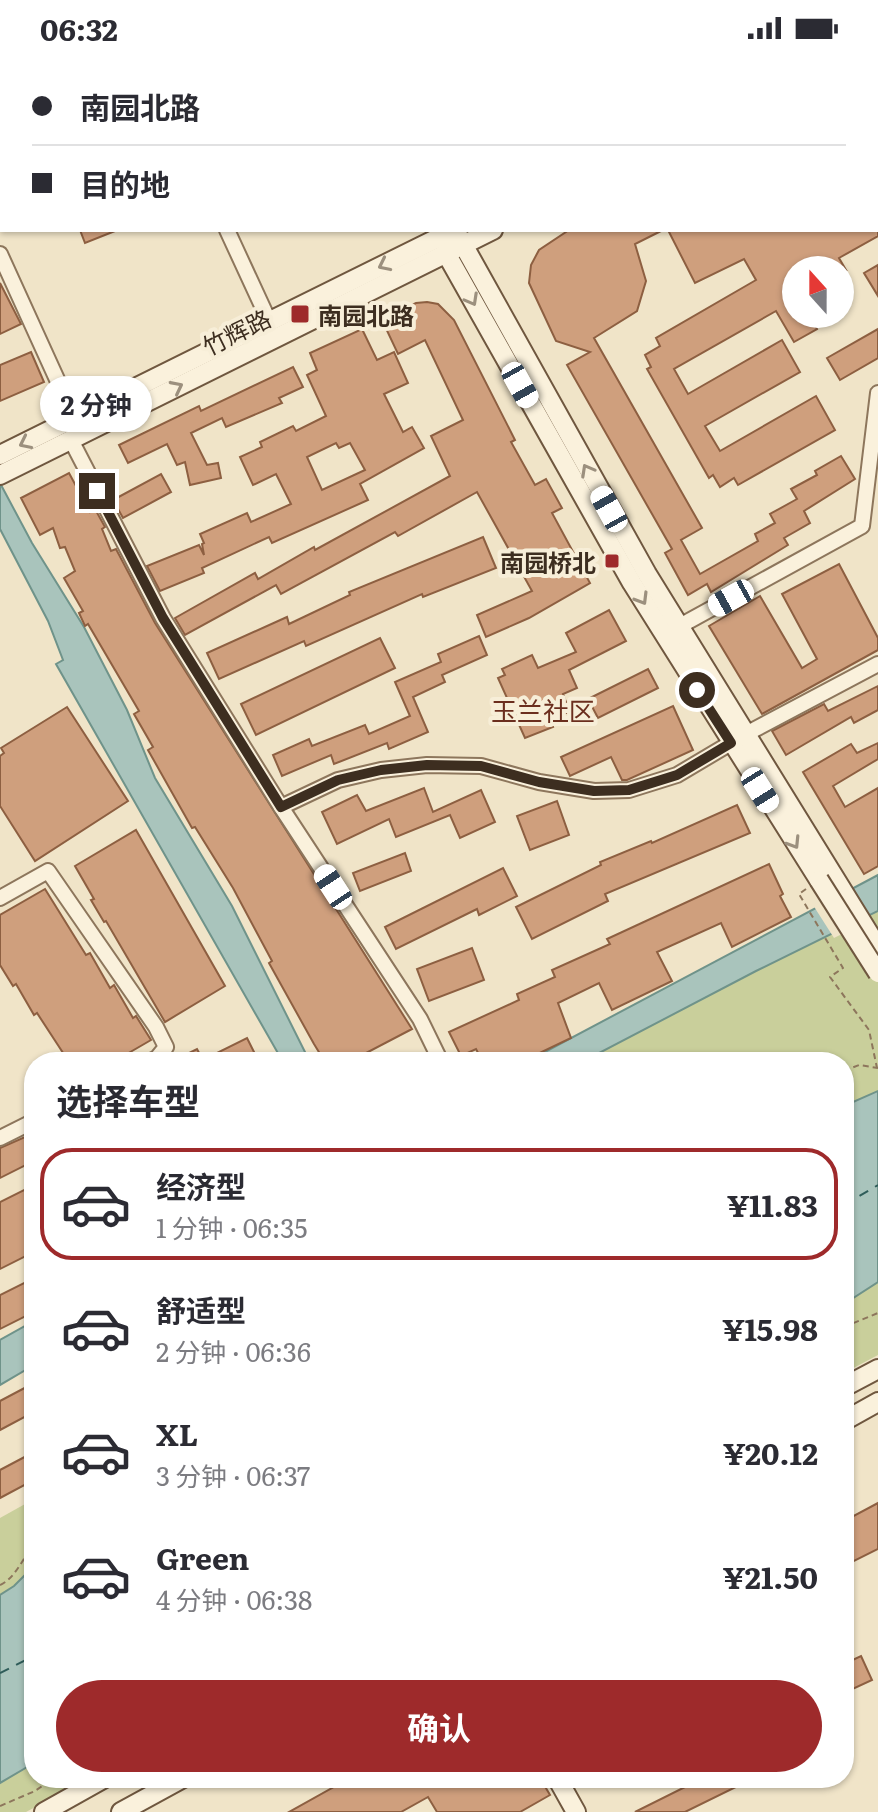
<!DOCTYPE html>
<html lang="zh">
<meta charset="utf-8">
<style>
:root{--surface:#fff;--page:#f2f2f3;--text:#2b2b33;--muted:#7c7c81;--line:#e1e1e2;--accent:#9e2a2b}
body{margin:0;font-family:Literata,"Noto Sans SC",serif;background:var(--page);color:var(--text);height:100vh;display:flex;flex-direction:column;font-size:30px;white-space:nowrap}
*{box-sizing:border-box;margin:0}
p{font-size:26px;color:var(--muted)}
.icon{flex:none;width:44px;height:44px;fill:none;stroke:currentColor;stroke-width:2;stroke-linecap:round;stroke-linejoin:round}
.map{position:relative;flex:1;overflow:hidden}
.side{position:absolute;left:24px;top:996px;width:830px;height:736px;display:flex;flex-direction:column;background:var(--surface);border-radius:32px;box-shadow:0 2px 6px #0004}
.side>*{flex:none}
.banner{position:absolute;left:0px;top:0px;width:878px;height:176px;box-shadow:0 2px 6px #0004;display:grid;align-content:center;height:176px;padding:0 32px;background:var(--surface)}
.needle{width:52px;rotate:339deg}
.controls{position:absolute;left:782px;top:200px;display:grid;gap:16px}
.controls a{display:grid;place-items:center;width:72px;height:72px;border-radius:50%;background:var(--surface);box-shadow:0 2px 6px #0004;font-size:40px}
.end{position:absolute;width:36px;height:36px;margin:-18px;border:10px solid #3d2e20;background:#fff;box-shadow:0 0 0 4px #fff}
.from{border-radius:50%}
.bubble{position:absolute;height:56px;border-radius:28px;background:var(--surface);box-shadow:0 2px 6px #0004;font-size:26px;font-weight:700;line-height:56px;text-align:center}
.car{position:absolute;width:24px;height:48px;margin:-24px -12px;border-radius:10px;box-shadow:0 0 6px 2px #0007;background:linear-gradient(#fff 24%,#345 0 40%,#fff 0 76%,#345 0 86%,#fff 0)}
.banner b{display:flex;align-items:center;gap:28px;height:76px;font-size:30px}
.banner b+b{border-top:2px solid var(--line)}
.banner i{width:20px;height:20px;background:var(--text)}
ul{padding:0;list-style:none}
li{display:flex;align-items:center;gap:24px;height:112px;margin:0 16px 12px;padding:0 16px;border:4px solid transparent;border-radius:32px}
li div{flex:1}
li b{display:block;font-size:30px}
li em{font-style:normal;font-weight:700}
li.on{border-color:var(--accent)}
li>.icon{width:72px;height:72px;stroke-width:1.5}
h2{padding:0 32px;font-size:36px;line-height:96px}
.action{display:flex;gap:16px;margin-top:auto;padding:16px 32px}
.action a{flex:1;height:92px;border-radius:48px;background:var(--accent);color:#fff;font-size:32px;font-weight:700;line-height:92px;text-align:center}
.status{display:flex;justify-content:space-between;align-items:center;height:56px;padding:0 40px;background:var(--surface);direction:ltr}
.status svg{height:22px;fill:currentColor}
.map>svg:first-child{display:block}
.green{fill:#c9cf9b}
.water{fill:#a9c4bc;stroke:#6f938a;stroke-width:2}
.pier{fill:#f0e4c8}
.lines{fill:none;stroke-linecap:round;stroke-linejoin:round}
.ferry{stroke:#2f5d5a;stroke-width:2;stroke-dasharray:10 8;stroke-linecap:butt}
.building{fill:#cf9f7d;stroke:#8d5f41;stroke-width:2;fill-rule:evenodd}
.lane-casing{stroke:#8d765c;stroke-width:11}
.street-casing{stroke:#8d765c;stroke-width:18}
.secondary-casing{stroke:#6f573f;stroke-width:22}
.path{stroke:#8d765c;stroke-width:2;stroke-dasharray:6 4;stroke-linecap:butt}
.lane{stroke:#faf1dc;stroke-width:7}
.street{stroke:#faf1dc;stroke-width:14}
.secondary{stroke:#faf1dc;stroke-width:18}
.secondary-bridge-casing{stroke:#6f573f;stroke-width:22;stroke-linecap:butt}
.secondary-bridge{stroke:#faf1dc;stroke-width:18}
.oneway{stroke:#9c907e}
.route{stroke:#3d2e20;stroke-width:10}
.poi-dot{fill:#9e2a2b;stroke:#f7eed8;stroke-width:3}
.labels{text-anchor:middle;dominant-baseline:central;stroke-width:8;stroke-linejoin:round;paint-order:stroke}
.poi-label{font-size:24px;font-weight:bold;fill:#3d2e20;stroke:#f7eed8;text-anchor:start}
.street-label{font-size:24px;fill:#3d2e20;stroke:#f7eed8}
.neighbourhood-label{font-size:26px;fill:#6b2e1e;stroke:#f7eed8}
</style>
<div class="status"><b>06:32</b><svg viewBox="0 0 49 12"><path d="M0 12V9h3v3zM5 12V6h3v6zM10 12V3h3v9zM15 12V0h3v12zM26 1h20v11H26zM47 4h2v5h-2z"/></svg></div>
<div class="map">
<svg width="878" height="1756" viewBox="0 0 878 1756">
<rect width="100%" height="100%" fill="#f0e4c8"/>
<g class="green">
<polygon points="878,855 878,1035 844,1050 844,1006 582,1006 756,915"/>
<polygon points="878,1226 878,1299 844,1317 844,1248"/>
<polygon points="34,1443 34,1510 14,1530 0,1539 0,1462"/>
<polygon points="34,1707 34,1722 89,1722 26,1756 0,1756 0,1727"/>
</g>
<g class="water">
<polygon points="0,427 32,487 84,571 127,654 155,722 232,850 310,1006 283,1006 56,608 63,604 48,565 0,473"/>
<polygon points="878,819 878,855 756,915 582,1006 526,1006"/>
<polygon points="878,1035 878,1226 844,1248 844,1050"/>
<polygon points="34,1265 34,1309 0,1329 0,1284"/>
<polygon points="34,1510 34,1707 0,1727 0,1539 14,1530"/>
</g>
<polygon class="pier" points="850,829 872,863 834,882 813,849"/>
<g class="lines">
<g class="ferry">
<polyline points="844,1149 878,1129"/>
<polyline points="0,1617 34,1600"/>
</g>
</g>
<g class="building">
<polygon points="80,174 115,174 115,175 85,187"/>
<polygon points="569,174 663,174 635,188 646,225 637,255 594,282 702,472 681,484 700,518 758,485 755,478 775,467 770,458 797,443 791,433 817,419 815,415 841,400 855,423 804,455 810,467 784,482 788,489 711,536 707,528 688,539 665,497 672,493 567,309 590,296 556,285 529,227 531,209 539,194"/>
<polygon points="668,174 878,174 878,180 839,202 846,214 796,214 796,258 809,258 817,273 794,286 776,255 674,313 688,338 782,284 800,316 705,370 720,395 816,340 835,374 738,429 734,422 720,431 713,419 709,422 647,313 651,311 645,299 660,290 656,282 756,224 744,203 695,227"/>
<polygon points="878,209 878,240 864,217"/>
<polygon points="0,227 21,268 0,278"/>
<polygon points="427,246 438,248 454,264 515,384 511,386 535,429 546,423 562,452 552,457 590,527 529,562 486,581 477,559 532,535 477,436 398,480 395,476 281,538 276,529 185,579 175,562 255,517 258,523 314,491 315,494 450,420 431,380 463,364 425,284 398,298 382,264 416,247"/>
<path d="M362,273L377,304L394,296L408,327L384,338L403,376L412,371L424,392L360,428L368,444L272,487L269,481L202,512L204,517L160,535L147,510L199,489L204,499L202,488L204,487L200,478L247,457L251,466L291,448L276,418L253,429L240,401L262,391L260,386L293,370L296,375L326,360L307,319L317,314L310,297ZM336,387L339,392L350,387L365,414L322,434L307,401Z"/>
<polygon points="878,273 878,302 840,324 827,302"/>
<polygon points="31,296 44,326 0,345 0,309"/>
<polygon points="293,311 303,331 279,342 282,347 226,371 222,362 191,377 207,409 218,407 221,422 190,429 185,406 177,409 167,388 128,407 119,389 199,350 201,355"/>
<polygon points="69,417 90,456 95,453 105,471 102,473 111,495 116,493 155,567 412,973 349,1006 325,1006 314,988 269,907 272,905 233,832 195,771 192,772 148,694 153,691 134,658 139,655 88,568 85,570 79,557 83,555 64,522 75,515 65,491 60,492 53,472 40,479 21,442"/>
<polygon points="161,418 171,436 123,462 113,444"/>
<polygon points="483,481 496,512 423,541 422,538 306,590 304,585 219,623 207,597 287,561 289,568 350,539 349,536"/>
<polygon points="839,508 878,582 878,594 762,658 709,570 760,540 802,612 817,603 782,538"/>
<polygon points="609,554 626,585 569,614 577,632 563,638 566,646 561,648 566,657 550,664 553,671 525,682 498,622 505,619 502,613 532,599 538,612 576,596 566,577"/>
<polygon points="479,580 487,599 442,619 445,626 413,641 428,676 389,693 387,687 334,708 331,699 282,720 273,699 309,683 312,690 365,669 369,678 410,660 395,626 441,606 438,598"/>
<polygon points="380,582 395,612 256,679 241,648"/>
<polygon points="648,613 658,632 598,662 588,643"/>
<polygon points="878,630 878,654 854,667 851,661 786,699 772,675 824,648 828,655"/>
<polygon points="673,650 693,694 627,724 622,724 611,701 570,720 561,701"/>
<polygon points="67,651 128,745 35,805 0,750 0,700 4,697 1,692"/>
<polygon points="878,687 878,703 833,730 845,751 878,732 878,810 864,818 803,716 851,688 857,697"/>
<polygon points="424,732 433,756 481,734 495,766 460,782 450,759 396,781 389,763 337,788 322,756 357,739 366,755"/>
<polygon points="557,745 569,779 530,794 517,760"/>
<polygon points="737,749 750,777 605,838 608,845 532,883 516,851 601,809 600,806 651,785 652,787"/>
<polygon points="136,774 225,930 165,966 106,865 104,866 91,844 94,843 75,810"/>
<polygon points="405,797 411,815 360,835 353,817"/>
<polygon points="769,808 783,838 780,840 791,861 732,891 721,867 657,896 672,925 612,954 599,927 558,947 571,982 521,1006 483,1006 476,993 461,1000 449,976 519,944 517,938 555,921 552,914 610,888 607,883"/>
<polygon points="503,812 517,840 479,859 477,853 396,893 385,871"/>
<polygon points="45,833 86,899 90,897 110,932 114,929 133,962 136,960 151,984 113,1006 69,1006 37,957 34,959 16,928 13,930 0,909 0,859"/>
<polygon points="472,892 484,924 429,945 417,913"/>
<polygon points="247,982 259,1006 171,1006 197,993 203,1004"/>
<polygon points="34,1077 34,1105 0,1122 0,1092"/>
<polygon points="34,1129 34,1196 0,1213 0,1146"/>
<polygon points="34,1222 34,1256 0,1273 0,1239"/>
<polygon points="34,1327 34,1356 0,1374 0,1345"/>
<polygon points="34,1396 34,1424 0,1442 0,1414"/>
<polygon points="878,1447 878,1493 844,1510 844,1465"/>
<polygon points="861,1600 872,1624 844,1637 844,1608"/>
<polygon points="350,1722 540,1722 550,1739 520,1756 437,1756 428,1741 401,1756 289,1756"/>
<polygon points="703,1722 754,1722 685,1756 635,1756"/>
</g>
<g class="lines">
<defs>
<polyline id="lane" points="765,0 765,2"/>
<g id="street">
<polyline points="147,0 148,2"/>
<polyline points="370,0 372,2"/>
<polyline points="227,174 269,265"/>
<polyline points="0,198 75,363"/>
<polyline points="71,384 163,562 281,751 338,724 381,714 427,709 481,710 539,726 594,735 629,734 677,719 746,678 878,608"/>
<polyline points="678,571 862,470 878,337"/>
<polyline points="281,751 420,963 441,1006"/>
<polyline points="0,842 48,815 156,971 166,991 157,1002 149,1006"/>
<polyline points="0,1082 34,1065"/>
</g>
<g id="secondary">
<polyline points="822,2 826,0"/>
<polyline points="865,2 869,0"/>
<polyline points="454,174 446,197 632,527 819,824"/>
<polyline points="455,174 647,518 878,892"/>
<polyline points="0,399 454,174"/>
<polyline points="0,419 493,174"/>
<polyline points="844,1331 878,1313"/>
<polyline points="844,1365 878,1346"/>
<polyline points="557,1722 576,1756"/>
<polyline points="44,1756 105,1722"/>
<polyline points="121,1756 183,1722"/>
</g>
</defs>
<use href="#lane" class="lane-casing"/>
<use href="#street" class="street-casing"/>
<use href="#secondary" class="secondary-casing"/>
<g class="path">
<polyline points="806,833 799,838 843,912 830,921 869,974 877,1012"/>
<polyline points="844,1015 859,1009 878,1012"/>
<polyline points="844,1271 878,1257"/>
<path d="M0,1529C16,1522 22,1502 34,1490"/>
<polyline points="0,1750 35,1735 54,1722"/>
</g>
<use href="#lane" class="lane"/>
<use href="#street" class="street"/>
<use href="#secondary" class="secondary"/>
<defs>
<polyline id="secondary-bridge" points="819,824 878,917"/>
</defs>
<use href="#secondary-bridge" class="secondary-bridge-casing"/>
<use href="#secondary-bridge" class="secondary-bridge"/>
</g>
<defs><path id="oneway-chevron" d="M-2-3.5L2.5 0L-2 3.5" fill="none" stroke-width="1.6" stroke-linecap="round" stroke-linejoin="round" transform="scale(2)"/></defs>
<g class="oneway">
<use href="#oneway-chevron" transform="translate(384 209) rotate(154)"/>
<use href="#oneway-chevron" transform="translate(472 244) rotate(61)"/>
<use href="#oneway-chevron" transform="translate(177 331) rotate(-27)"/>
<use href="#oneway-chevron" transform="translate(25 387) rotate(154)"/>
<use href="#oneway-chevron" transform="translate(587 414) rotate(-119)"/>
<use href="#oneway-chevron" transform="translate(642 543) rotate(59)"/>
<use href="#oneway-chevron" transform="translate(794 787) rotate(58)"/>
</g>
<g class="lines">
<polyline class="route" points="97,435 163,562 281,751 338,724 381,714 427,709 481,710 539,726 594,735 629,734 677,719 731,687 697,634"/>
</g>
<g class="poi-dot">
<rect x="290" y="248" width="20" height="20" rx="4"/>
<rect x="604" y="497" width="16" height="16" rx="4"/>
</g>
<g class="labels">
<g class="poi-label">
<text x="318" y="258">南园北路</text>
<text x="596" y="505" text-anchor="end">南园桥北</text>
</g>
<g class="street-label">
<text transform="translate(236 275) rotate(-26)">竹辉路</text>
</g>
<g class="neighbourhood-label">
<text x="543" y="653">玉兰社区</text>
</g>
</g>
</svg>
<div class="controls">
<a><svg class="needle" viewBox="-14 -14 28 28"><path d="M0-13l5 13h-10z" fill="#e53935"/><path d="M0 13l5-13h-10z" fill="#7c7c81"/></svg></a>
</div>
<i class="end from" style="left:697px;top:634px"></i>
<i class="end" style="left:97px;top:435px"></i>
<div class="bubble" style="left:40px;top:320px;width:112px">2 分钟</div>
<i class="car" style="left:520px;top:329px;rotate:151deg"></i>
<i class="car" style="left:609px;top:453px;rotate:331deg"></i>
<i class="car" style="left:731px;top:542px;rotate:241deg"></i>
<i class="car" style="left:760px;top:734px;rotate:148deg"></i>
<i class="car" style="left:333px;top:831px;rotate:327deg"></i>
<div class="banner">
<b><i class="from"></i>南园北路</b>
<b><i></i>目的地</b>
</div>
<section class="side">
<h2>选择车型</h2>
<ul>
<li class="on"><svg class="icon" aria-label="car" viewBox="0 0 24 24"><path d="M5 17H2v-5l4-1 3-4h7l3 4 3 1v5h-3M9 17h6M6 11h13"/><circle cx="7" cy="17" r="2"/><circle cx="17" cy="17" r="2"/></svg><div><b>经济型</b><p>1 分钟 · 06:35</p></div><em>¥11.83</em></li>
<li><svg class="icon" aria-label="car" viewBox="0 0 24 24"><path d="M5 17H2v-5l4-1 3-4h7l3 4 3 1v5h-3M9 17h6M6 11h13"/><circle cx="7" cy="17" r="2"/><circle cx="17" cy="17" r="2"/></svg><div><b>舒适型</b><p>2 分钟 · 06:36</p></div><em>¥15.98</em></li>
<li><svg class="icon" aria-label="car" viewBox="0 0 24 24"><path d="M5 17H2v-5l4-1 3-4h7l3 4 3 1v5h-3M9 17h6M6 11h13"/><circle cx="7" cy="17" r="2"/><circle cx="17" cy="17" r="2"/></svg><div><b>XL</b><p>3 分钟 · 06:37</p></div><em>¥20.12</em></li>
<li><svg class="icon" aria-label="car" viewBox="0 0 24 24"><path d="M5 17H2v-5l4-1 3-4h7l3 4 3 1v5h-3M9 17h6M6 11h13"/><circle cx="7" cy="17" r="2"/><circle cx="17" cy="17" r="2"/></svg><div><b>Green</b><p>4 分钟 · 06:38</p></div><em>¥21.50</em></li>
</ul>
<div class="action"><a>确认</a></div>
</section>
</div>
